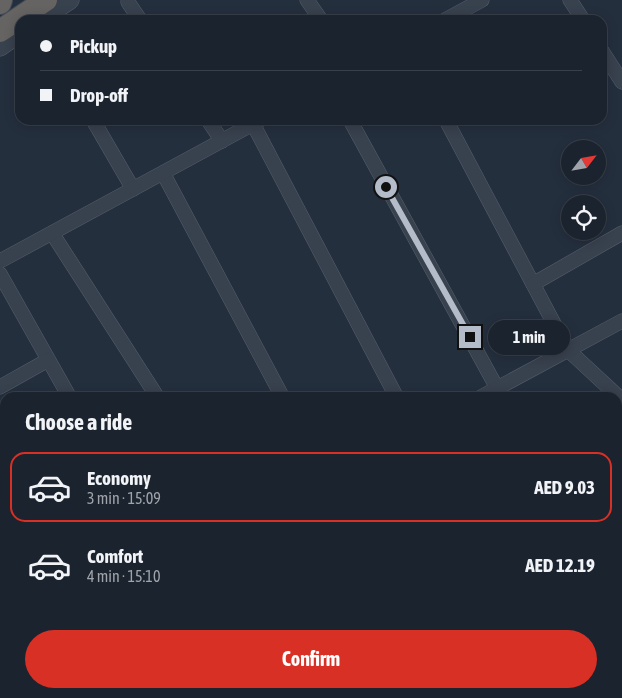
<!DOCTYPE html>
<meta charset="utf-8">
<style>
:root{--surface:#1b232e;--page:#282f3a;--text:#f1f3f6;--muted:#a0a4aa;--line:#39404a;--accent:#d93025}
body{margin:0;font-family:"Asap Condensed",sans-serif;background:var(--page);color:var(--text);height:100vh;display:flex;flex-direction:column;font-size:19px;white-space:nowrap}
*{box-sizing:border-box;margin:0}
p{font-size:16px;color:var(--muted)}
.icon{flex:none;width:28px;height:28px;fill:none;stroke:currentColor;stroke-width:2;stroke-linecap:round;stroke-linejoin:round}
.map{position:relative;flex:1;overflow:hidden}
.side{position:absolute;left:0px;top:392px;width:622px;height:306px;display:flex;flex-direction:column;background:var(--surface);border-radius:15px 15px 0 0;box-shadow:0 2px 12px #0003,0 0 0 1px var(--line)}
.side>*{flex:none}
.guide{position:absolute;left:15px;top:15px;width:592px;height:110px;border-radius:15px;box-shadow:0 2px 12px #0003,0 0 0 1px var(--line);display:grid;align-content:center;height:110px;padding:0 25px;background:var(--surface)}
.needle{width:32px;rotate:59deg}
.tools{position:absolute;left:561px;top:140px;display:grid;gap:10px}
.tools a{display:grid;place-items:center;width:45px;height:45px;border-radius:50%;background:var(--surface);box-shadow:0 2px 12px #0003,0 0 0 1px var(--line);font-size:25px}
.end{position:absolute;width:22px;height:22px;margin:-11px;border:6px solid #b4bcc9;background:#111;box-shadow:0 0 0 2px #111}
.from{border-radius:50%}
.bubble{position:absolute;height:35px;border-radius:18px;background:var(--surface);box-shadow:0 2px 12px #0003,0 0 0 1px var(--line);font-size:16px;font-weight:700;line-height:35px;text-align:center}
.guide b{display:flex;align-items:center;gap:18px;height:48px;font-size:19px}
.guide b+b{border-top:1px solid var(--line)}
.guide i{width:12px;height:12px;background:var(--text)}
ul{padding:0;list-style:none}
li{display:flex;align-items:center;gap:15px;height:70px;margin:0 10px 8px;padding:0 15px;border:2px solid transparent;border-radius:15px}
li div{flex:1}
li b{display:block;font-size:19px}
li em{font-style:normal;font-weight:700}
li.selected{border-color:var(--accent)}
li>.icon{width:45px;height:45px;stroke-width:1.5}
h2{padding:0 25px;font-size:22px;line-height:60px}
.cta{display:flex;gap:10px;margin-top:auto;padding:10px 25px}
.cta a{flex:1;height:58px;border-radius:30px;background:var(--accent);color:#fff;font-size:20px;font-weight:700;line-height:58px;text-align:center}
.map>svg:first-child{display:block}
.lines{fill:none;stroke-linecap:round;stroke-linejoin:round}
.minor-casing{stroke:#565f6c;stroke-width:15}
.tertiary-casing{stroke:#565f6c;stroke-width:19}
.trunk-casing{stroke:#434c59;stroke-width:24}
.minor{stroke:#38414e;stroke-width:14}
.tertiary{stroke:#38414e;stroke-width:18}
.trunk{stroke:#656462;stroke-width:22}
.route{stroke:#b4bcc9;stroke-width:6}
</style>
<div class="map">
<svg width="622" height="698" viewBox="0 0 622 698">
<rect width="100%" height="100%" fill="#242f3e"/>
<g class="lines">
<defs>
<g id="minor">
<polyline points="307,0 321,20"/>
<polyline points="570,0 583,20"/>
<polyline points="128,2 140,20"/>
<polyline points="445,20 482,0"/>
<polyline points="602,51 622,82"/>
<polyline points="93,120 133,189"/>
<polyline points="208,120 222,141"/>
<polyline points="350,120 497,388"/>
<polyline points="446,120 568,350 622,400"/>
<polyline points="253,124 397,398"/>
<polyline points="163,173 283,398"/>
<polyline points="52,233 158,398"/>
<polyline points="0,261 260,120"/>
<polyline points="0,274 70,398"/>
<polyline points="533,284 622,233"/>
<polyline points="0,387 48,360"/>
<polyline points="479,398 622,321"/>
<polyline points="1,478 5,485"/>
<polyline points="618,635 622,643"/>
<polyline points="132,694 134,698"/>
<polyline points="236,694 237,698"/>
<polyline points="387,694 387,698"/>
<polyline points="567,694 570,698"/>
<polyline points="106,698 114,694"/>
<polyline points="421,698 427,694"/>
</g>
<g id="tertiary">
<polyline points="40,20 70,0"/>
<polyline points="0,47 20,33"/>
<polyline points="0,662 5,670"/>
<polyline points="19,694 21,698"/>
</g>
<g id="trunk">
<polyline points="0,3 1,0"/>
<polyline points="0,31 46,0"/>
</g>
</defs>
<use href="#minor" class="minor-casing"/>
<use href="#tertiary" class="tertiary-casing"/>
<use href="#trunk" class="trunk-casing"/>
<use href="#minor" class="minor"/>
<use href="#tertiary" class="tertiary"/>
<use href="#trunk" class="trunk"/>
</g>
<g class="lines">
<polyline class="route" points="386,187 470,337"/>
</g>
</svg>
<div class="tools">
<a><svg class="needle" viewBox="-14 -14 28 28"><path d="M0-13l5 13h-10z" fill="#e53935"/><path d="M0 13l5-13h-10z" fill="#a0a4aa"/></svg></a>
<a><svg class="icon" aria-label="locate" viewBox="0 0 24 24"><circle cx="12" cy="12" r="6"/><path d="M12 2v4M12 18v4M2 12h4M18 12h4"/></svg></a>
</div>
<i class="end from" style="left:386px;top:187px"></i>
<i class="end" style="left:470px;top:337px"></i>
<div class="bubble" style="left:488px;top:320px;width:82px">1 min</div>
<div class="guide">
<b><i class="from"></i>Pickup</b>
<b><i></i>Drop-off</b>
</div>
<section class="side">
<h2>Choose a ride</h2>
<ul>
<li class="selected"><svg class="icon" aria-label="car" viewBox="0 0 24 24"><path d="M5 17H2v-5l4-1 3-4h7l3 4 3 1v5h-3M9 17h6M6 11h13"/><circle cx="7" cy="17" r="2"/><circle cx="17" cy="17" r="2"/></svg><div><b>Economy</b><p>3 min · 15:09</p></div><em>AED 9.03</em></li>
<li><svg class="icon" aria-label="car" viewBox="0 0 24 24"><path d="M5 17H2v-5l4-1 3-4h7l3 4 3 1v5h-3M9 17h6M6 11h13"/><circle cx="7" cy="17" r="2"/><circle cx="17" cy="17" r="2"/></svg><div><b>Comfort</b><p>4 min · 15:10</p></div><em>AED 12.19</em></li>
</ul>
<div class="cta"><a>Confirm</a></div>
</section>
</div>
